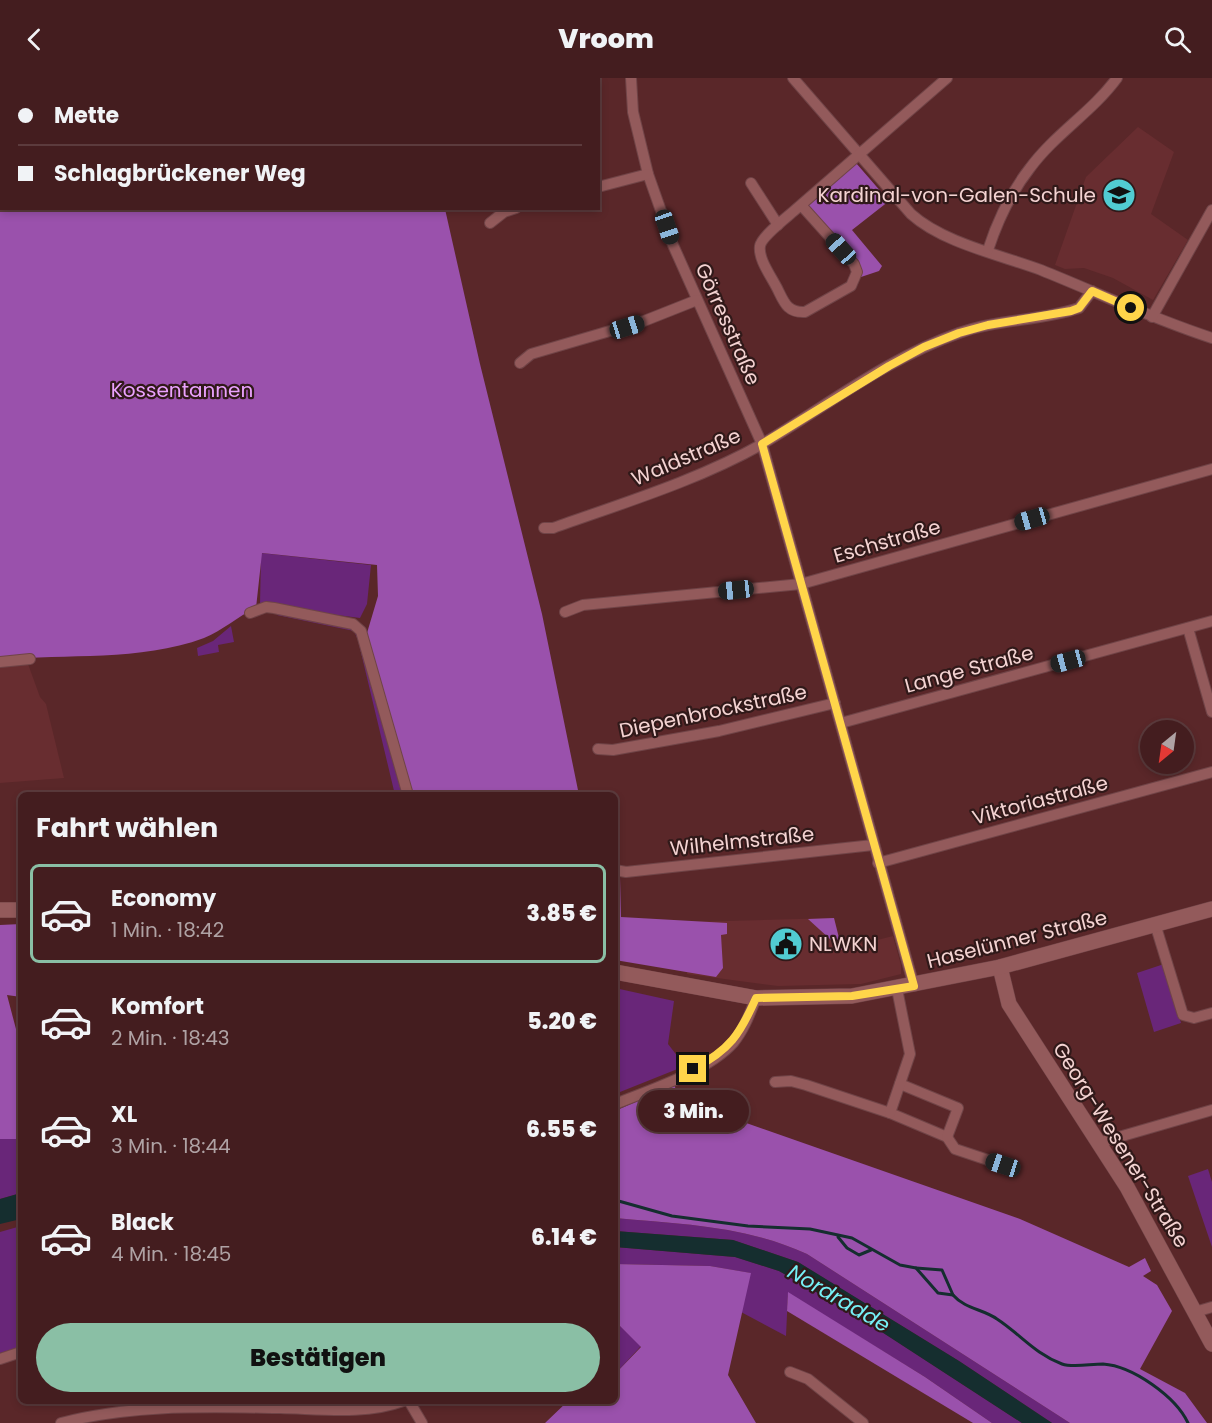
<!DOCTYPE html>
<html lang="de">
<meta charset="utf-8">
<style>
:root{--surface:#441d1f;--page:#4e2a2c;--text:#f1f3f6;--muted:#afa2a4;--line:#5c3b3d;--accent:#8abfa5}
body{margin:0;font-family:Poppins,sans-serif;background:var(--page);color:var(--text);height:100vh;display:flex;flex-direction:column;font-size:22px;white-space:nowrap}
*{box-sizing:border-box;margin:0}
p{font-size:20px;color:var(--muted)}
.icon{flex:none;width:33px;height:33px;fill:none;stroke:currentColor;stroke-width:2;stroke-linecap:round;stroke-linejoin:round}
.map{position:relative;flex:1;overflow:hidden}
.details{position:absolute;left:18px;top:714px;width:600px;height:612px;display:flex;flex-direction:column;background:var(--surface);border-radius:9px;box-shadow:0 3px 9px #0003,0 0 0 2px var(--line)}
.details>*{flex:none}
.top-card{position:absolute;left:0px;top:0px;width:600px;height:132px;box-shadow:0 3px 9px #0003,0 0 0 2px var(--line);display:grid;align-content:center;height:132px;padding:0 18px;background:var(--surface)}
.needle{width:39px;rotate:209deg}
.tools{position:absolute;left:1140px;top:642px;display:grid;gap:12px}
.tools a{display:grid;place-items:center;width:54px;height:54px;border-radius:50%;background:var(--surface);box-shadow:0 3px 9px #0003,0 0 0 2px var(--line);font-size:30px}
.end{position:absolute;width:27px;height:27px;margin:-14px;border:8px solid #ffd54a;background:#111;box-shadow:0 0 0 3px #111}
.from{border-radius:50%}
.bubble{position:absolute;height:42px;border-radius:21px;background:var(--surface);box-shadow:0 3px 9px #0003,0 0 0 2px var(--line);font-size:20px;font-weight:800;line-height:42px;text-align:center}
.car{position:absolute;width:18px;height:36px;margin:-18px -9px;border-radius:8px;box-shadow:0 0 4px 2px #0007;background:linear-gradient(#222 24%,#8ab4d8 0 40%,#222 0 76%,#8ab4d8 0 86%,#222 0)}
.top-card b{display:flex;align-items:center;gap:21px;height:57px;font-size:22px}
.top-card b+b{border-top:2px solid var(--line)}
.top-card i{width:15px;height:15px;background:var(--text)}
ul{padding:0;list-style:none}
li{display:flex;align-items:center;gap:18px;height:99px;margin:0 12px 9px;padding:0 6px;border:3px solid transparent;border-radius:9px}
li div{flex:1}
li b{display:block;font-size:22px}
li em{font-style:normal;font-weight:800}
li.active{border-color:var(--accent)}
li>.icon{width:54px;height:54px;stroke-width:1.5}
h2{padding:0 18px;font-size:27px;line-height:72px}
.button{display:flex;gap:12px;margin-top:auto;padding:12px 18px}
.button a{flex:1;height:69px;border-radius:36px;background:var(--accent);color:#111;font-size:24px;font-weight:800;line-height:69px;text-align:center}
header{display:flex;justify-content:space-between;align-items:center;height:78px;padding:0 18px;background:var(--surface);font-size:27px;font-weight:800}
.map>svg:first-child{display:block}
.built{fill:#682d30}
.green{fill:#692679}
.forest{fill:#9a51ac}
.water{fill:#152e2f}
.lines{fill:none;stroke-linecap:round;stroke-linejoin:round}
.stream{stroke:#152e2f;stroke-width:3}
.street-casing{stroke:#704447;stroke-width:12}
.secondary-casing{stroke:#704447;stroke-width:16}
.street{stroke:#935a5b;stroke-width:10}
.secondary{stroke:#935a5b;stroke-width:15}
.route{stroke:#ffd54a;stroke-width:8}
.labels{text-anchor:middle;dominant-baseline:central;stroke-width:4.5;stroke-linejoin:round;paint-order:stroke}
.poi-label{font-size:20px;fill:#f4d3d2;stroke:#301919;text-anchor:end}
.street-label{font-size:20px;fill:#f4d3d2;stroke:#301919}
.park-label{font-size:20px;fill:#eba2fe;stroke:#301919}
.water-label{font-size:21px;font-style:italic;fill:#76f1f6;stroke:#301919}
</style>
<header><svg class="icon" aria-label="back" viewBox="0 0 24 24"><path d="M15 5l-7 7 7 7"/></svg>Vroom<svg class="icon" aria-label="search" viewBox="0 0 24 24"><circle cx="10" cy="10" r="6"/><path d="M15 15l6 6"/></svg></header>
<div class="map">
<svg width="1212" height="1345" viewBox="0 0 1212 1345">
<rect width="100%" height="100%" fill="#5a2729"/>
<g class="built">
<polygon points="1138,49 1174,74 1151,136 1188,162 1153,222 1113,200 1084,190 1065,191 1055,187 1086,99"/>
<polygon points="28,586 40,619 46,626 64,700 0,705 0,589"/>
<polygon points="834,840 842,871 893,858 901,887 901,896 861,906 778,908 687,896 688,844"/>
</g>
<g class="green">
<polygon points="261,475 371,487 367,526 360,540 260,527"/>
<polygon points="276,532 354,551 361,560 404,717 395,717 358,562 354,553 277,537"/>
<polygon points="231,548 234,564 218,567 219,574 198,578 197,570 213,563"/>
<polygon points="1164,886 1181,945 1154,954 1137,895"/>
<polygon points="615,910 674,923 668,966 685,988 615,1016"/>
<polygon points="0,1061 21,1061 21,1115 0,1121"/>
<polygon points="1208,1091 1212,1104 1212,1169 1188,1098"/>
<path d="M615,1140C682,1146 746,1148 807,1176L1070,1345H1052L959,1283L798,1184L733,1162L615,1153Z"/>
<polygon points="21,1148 21,1269 0,1275 0,1154"/>
<polygon points="615,1169 735,1179 779,1193 848,1232 1022,1345 992,1345 925,1299 788,1215 786,1258 741,1234 750,1195 710,1188 615,1186"/>
<polygon points="615,1243 641,1268 615,1296"/>
</g>
<g class="forest">
<path d="M0,0H416L2,2V130L445,131L480,286L542,536L579,717H411L367,555L378,518L377,487L262,475L256,530C238,538 222,553 204,560C139,584 68,575 0,582Z"/>
<polygon points="856,85 889,123 852,152 882,188 879,193 861,199 861,193 808,127"/>
<polygon points="615,799 620,799 621,839 727,845 727,856 721,857 723,890 716,899 615,882"/>
<polygon points="834,840 842,872 808,841"/>
<polygon points="21,846 21,919 7,917 21,970 21,1061 0,1061 0,847"/>
<path d="M674,1007L681,1022L1020,1141L1129,1189L1145,1180L1151,1193L1143,1198L1157,1207L1172,1233L1140,1291L1185,1315L1207,1345H1070L807,1176C746,1148 682,1146 615,1140V1033Z"/>
<polygon points="615,1186 710,1188 751,1195 728,1297 756,1345 545,1345 568,1323 615,1323 615,1296 641,1269 615,1243"/>
<polygon points="788,1214 925,1299 992,1345 973,1345 787,1233"/>
</g>
<g class="water">
<polygon points="21,1115 21,1141 0,1146 0,1121"/>
<polygon points="615,1153 733,1162 798,1184 959,1283 1052,1345 1022,1345 848,1232 779,1193 735,1179 615,1169"/>
</g>
<g class="lines">
<g class="stream">
<path d="M615,1122L672,1138L748,1148L810,1151L852,1160L900,1187L916,1190L938,1215L953,1217C965,1231 983,1231 997,1241C1020,1256 1035,1276 1062,1286C1073,1290 1090,1286 1103,1286C1133,1288 1176,1319 1188,1345"/>
<polyline points="838,1159 847,1170 859,1177 871,1172"/>
<polyline points="916,1190 942,1192 953,1217"/>
</g>
<defs>
<g id="street">
<polyline points="631,0 633,34 648,96 673,167 762,366 914,908"/>
<path d="M793,0L911,136C943,165 1001,177 1041,192C1098,215 1153,241 1212,260"/>
<polyline points="751,105 778,147"/>
<polyline points="598,109 648,96"/>
<path d="M801,127L854,186L857,194L851,208L805,234C787,235 784,224 777,210C771,198 758,181 760,168C761,159 787,139 795,132C845,88 896,44 947,0"/>
<polyline points="490,145 504,134 516,130"/>
<path d="M988,172C997,144 1012,113 1030,90C1055,56 1092,34 1117,0"/>
<polyline points="1152,239 1212,132"/>
<polyline points="520,285 531,276 644,243 697,222"/>
<path d="M544,450H553C623,425 699,402 764,365C828,327 888,280 959,255C997,241 1040,243 1079,230L1092,213"/>
<polyline points="565,534 583,527 801,506 1212,391"/>
<polyline points="250,535 266,529 274,530 353,546 361,553 408,717"/>
<polyline points="1188,550 1212,634"/>
<polyline points="0,584 30,581"/>
<polyline points="841,645 1212,543"/>
<polyline points="598,671 613,672 719,653 835,625"/>
<polyline points="878,785 1212,694"/>
<polyline points="615,792 626,794 873,767"/>
<polyline points="1156,849 1183,937 1194,940 1212,935"/>
<polyline points="775,1004 791,1003 806,1007 890,1035 947,1059 955,1071 1003,1087"/>
<polyline points="900,1006 958,1030 947,1059"/>
<path d="M615,1026C650,1012 708,993 733,965C744,952 750,935 756,920"/>
<polyline points="890,1035 910,976 897,911"/>
<polyline points="1098,1065 1212,1032"/>
<polyline points="1195,1234 1212,1229"/>
<polyline points="0,1281 21,1274"/>
<polyline points="790,1294 808,1301 863,1345"/>
<polyline points="409,1323 422,1345"/>
<path d="M61,1345C132,1326 207,1329 280,1330C321,1331 365,1337 403,1323"/>
</g>
<g id="secondary">
<polyline points="0,832 21,832"/>
<polyline points="1000,889 1009,926 1127,1109 1212,1266"/>
<polyline points="615,894 756,920 852,918 1000,889 1212,831"/>
</g>
</defs>
<use href="#street" class="street-casing"/>
<use href="#secondary" class="secondary-casing"/>
<use href="#street" class="street"/>
<use href="#secondary" class="secondary"/>
</g>
<g class="lines">
<path class="route" d="M693,991C730,972 740,956 756,920L852,918L914,908L762,366L889,288L924,269L959,255L988,247L1071,233L1079,230L1092,213L1131,230"/>
</g>
<defs>
<symbol id="school-disc" viewBox="-11 -11 22 22"><circle r="9.5" fill="#51ccd2" stroke="#301919"/><path d="M0-5L7-2L0 1L-7-2ZM-4 1L0 2.5L4 1V4Q0 6-4 4Z" fill="#111"/></symbol>
<symbol id="civic-disc" viewBox="-11 -11 22 22"><circle r="9.5" fill="#51ccd2" stroke="#301919"/><path d="M-.6-6.5H3V-4.5H.6V-3L4-1V1h2V6H-6V1h2V-1L-.6-3ZM-1.2 2.5V6h2.4V2.5Z" fill="#111"/></symbol>
</defs>
<g fill-rule="evenodd">
<use href="#school-disc" x="1100" y="98" width="38" height="38"/>
<use href="#civic-disc" x="767" y="847" width="38" height="38"/>
</g>
<g class="labels">
<g class="poi-label">
<text x="1096" y="117">Kardinal-von-Galen-Schule</text>
<text x="809" y="866" text-anchor="start">NLWKN</text>
</g>
<g class="street-label">
<text transform="translate(728 246) rotate(66)">Görresstraße</text>
<text transform="translate(686 379) rotate(-23)">Waldstraße</text>
<text transform="translate(887 463) rotate(-16)">Eschstraße</text>
<text transform="translate(969 591) rotate(-15)">Lange Straße</text>
<text transform="translate(713 633) rotate(-12)">Diepenbrockstraße</text>
<text transform="translate(1040 722) rotate(-15)">Viktoriastraße</text>
<text transform="translate(742 763) rotate(-6)">Wilhelmstraße</text>
<text transform="translate(1017 861) rotate(-14)">Haselünner Straße</text>
<text transform="translate(1121 1067) rotate(58)">Georg-Wesener-Straße</text>
</g>
<g class="park-label">
<text x="182" y="312">Kossentannen</text>
</g>
<g class="water-label">
<text transform="translate(839 1220) rotate(30)">Nordradde</text>
</g>
</g>
</svg>
<div class="tools">
<a><svg class="needle" viewBox="-14 -14 28 28"><path d="M0-13l5 13h-10z" fill="#e53935"/><path d="M0 13l5-13h-10z" fill="#afa2a4"/></svg></a>
</div>
<i class="end from" style="left:1131px;top:230px"></i>
<i class="end" style="left:693px;top:991px"></i>
<div class="bubble" style="left:638px;top:1012px;width:111px">3 Min.</div>
<i class="car" style="left:667px;top:149px;rotate:161deg"></i>
<i class="car" style="left:841px;top:171px;rotate:318deg"></i>
<i class="car" style="left:627px;top:249px;rotate:73deg"></i>
<i class="car" style="left:1032px;top:441px;rotate:254deg"></i>
<i class="car" style="left:736px;top:512px;rotate:264deg"></i>
<i class="car" style="left:1068px;top:583px;rotate:255deg"></i>
<i class="car" style="left:1003px;top:1087px;rotate:288deg"></i>
<div class="top-card">
<b><i class="from"></i>Mette</b>
<b><i></i>Schlagbrückener Weg</b>
</div>
<section class="details">
<h2>Fahrt wählen</h2>
<ul>
<li class="active"><svg class="icon" aria-label="car" viewBox="0 0 24 24"><path d="M5 17H2v-5l4-1 3-4h7l3 4 3 1v5h-3M9 17h6M6 11h13"/><circle cx="7" cy="17" r="2"/><circle cx="17" cy="17" r="2"/></svg><div><b>Economy</b><p>1 Min. · 18:42</p></div><em>3.85 €</em></li>
<li><svg class="icon" aria-label="car" viewBox="0 0 24 24"><path d="M5 17H2v-5l4-1 3-4h7l3 4 3 1v5h-3M9 17h6M6 11h13"/><circle cx="7" cy="17" r="2"/><circle cx="17" cy="17" r="2"/></svg><div><b>Komfort</b><p>2 Min. · 18:43</p></div><em>5.20 €</em></li>
<li><svg class="icon" aria-label="car" viewBox="0 0 24 24"><path d="M5 17H2v-5l4-1 3-4h7l3 4 3 1v5h-3M9 17h6M6 11h13"/><circle cx="7" cy="17" r="2"/><circle cx="17" cy="17" r="2"/></svg><div><b>XL</b><p>3 Min. · 18:44</p></div><em>6.55 €</em></li>
<li><svg class="icon" aria-label="car" viewBox="0 0 24 24"><path d="M5 17H2v-5l4-1 3-4h7l3 4 3 1v5h-3M9 17h6M6 11h13"/><circle cx="7" cy="17" r="2"/><circle cx="17" cy="17" r="2"/></svg><div><b>Black</b><p>4 Min. · 18:45</p></div><em>6.14 €</em></li>
</ul>
<div class="button"><a>Bestätigen</a></div>
</section>
</div>
